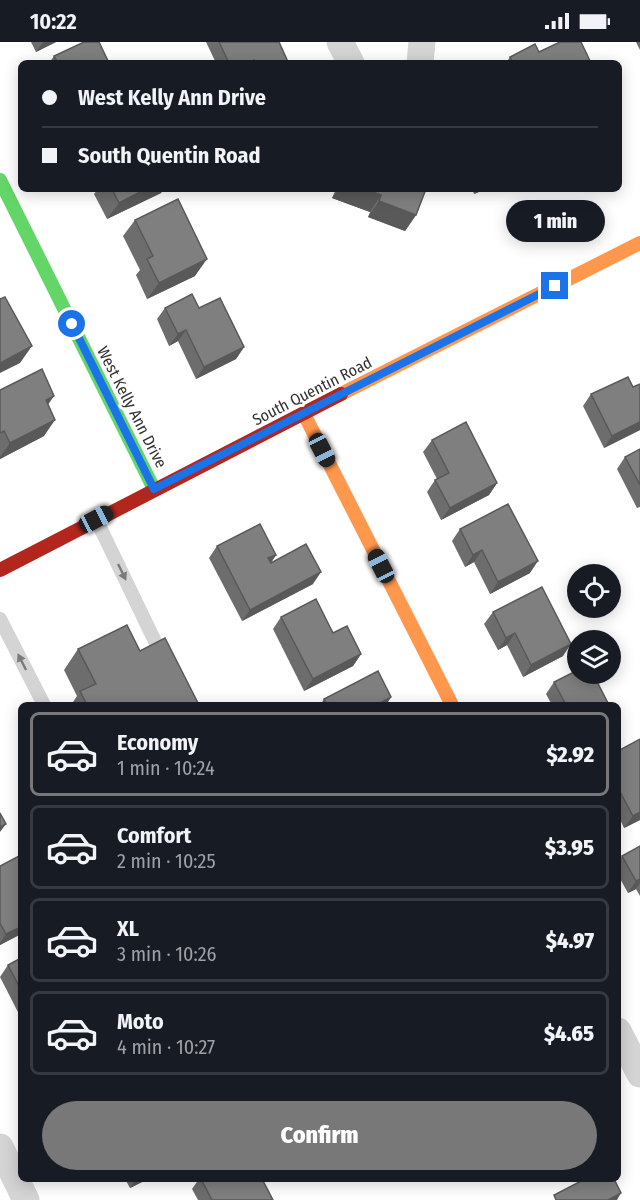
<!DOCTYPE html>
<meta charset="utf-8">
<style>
:root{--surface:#171b24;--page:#242831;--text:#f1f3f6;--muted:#9ea1a6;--line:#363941;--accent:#787878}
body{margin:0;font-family:"Fira Sans Condensed",sans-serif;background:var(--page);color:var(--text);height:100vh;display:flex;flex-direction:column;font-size:22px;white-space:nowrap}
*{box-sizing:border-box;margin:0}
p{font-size:20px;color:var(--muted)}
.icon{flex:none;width:33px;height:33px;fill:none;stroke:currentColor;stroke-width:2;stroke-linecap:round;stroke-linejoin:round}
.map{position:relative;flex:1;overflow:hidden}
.drawer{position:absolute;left:18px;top:660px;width:603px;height:480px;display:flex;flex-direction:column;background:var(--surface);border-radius:9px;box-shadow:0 3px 15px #0003}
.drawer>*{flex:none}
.banner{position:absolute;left:18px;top:18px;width:604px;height:132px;border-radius:9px;box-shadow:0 3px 15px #0003;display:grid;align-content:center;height:132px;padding:0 24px;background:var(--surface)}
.buttons{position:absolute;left:567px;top:522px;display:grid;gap:12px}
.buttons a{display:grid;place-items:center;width:54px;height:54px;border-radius:50%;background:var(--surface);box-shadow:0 3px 15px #0003;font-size:30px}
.end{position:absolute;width:27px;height:27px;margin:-14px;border:8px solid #1a73e8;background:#fff;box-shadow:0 0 0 3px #fff}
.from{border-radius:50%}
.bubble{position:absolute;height:42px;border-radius:21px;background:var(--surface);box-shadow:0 3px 15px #0003;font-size:20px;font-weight:800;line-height:42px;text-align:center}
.car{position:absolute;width:18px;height:36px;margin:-18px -9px;border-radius:8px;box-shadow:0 0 4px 2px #0007;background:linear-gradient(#222 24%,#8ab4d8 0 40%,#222 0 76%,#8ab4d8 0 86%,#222 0)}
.banner b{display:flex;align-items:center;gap:21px;height:57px;font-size:22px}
.banner b+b{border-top:2px solid var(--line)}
.banner i{width:15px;height:15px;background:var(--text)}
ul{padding:10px 0 0;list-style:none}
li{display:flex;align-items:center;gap:18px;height:84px;margin:0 12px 9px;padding:0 12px;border:3px solid var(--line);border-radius:9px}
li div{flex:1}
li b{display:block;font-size:22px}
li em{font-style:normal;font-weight:800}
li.current{border-color:var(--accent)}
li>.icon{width:54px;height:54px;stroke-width:1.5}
.cta{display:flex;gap:12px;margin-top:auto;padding:12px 24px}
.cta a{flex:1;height:69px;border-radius:36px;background:var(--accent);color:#fff;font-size:24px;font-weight:800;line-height:69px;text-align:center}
.status{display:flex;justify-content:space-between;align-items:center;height:42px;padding:0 30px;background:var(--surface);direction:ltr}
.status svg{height:16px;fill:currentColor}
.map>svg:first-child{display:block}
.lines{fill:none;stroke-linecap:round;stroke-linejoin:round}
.lane{stroke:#d4d4d4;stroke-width:14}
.street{stroke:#d4d4d4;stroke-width:27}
.fast{stroke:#63d668;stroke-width:14}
.slow{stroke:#ff974d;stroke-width:14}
.jam{stroke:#b3261e;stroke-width:14}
.wall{fill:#6d6d6d}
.shaded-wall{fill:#595959}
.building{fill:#7f7f7f;stroke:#595959;stroke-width:1.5}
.oneway{fill:#7a7a7a}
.route{stroke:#1a73e8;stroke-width:8}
.labels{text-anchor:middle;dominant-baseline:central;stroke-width:6;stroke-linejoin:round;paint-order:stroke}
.street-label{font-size:16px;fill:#303030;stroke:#fff}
</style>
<div class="status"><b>10:22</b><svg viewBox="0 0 49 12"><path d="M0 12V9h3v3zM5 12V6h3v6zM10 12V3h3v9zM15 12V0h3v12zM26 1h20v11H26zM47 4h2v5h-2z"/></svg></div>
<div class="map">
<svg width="640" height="1158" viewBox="0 0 640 1158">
<rect width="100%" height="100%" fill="#fff"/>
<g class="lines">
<g class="lane">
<polyline points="96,477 163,616"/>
<polyline points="0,577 44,663"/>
</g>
<g class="street">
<polyline points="340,0 351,21"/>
<polyline points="420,21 422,0"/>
<polyline points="618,989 640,1032"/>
<polyline points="0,1105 26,1158"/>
</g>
<polyline class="fast" points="0,138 154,447"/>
<g class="slow">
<polyline points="341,352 640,201"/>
<polyline points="304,372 452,663"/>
</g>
<polyline class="jam" points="0,528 341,352"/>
</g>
<g class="wall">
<polygon points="31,0 56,0 36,10"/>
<polygon points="206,0 279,0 288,20 287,21 216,21"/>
<polygon points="636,0 640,0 640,8"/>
<polygon points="539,10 591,21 506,21 510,15"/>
<polygon points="54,14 109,21 49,21"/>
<polygon points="98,147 163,147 161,151 107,177 94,152"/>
<polygon points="336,147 426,147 416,173 405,189 368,175 370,170 332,156"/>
<polygon points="472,147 486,147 474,152"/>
<polygon points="135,178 195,234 147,257 136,233 140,228 123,194"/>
<polygon points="165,266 199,266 244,305 236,317 196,337 178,299 169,304 157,277"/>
<polygon points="640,342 640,388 604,406 583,364 591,352 633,345"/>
<polygon points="0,348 48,363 44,394 0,417"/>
<polygon points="432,398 497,441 489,453 441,478 427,450 435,438 437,437 423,410"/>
<polygon points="640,407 640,465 637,466 617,427 625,415"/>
<polygon points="460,487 530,531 490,552 474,520 465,525 452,499"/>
<polygon points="217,504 276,513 271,521 313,542 242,579 209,516"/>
<polygon points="493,570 563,614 523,635 507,603 498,608 484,582"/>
<polygon points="281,575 333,591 361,612 353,624 304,649 273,587"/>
<polygon points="78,607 140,609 199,663 71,663 77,654 64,628"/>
<polygon points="554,640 609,663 552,663 546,652"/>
<polygon points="391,655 386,663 320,663 324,657"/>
<polygon points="618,709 640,778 624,786 618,773"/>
<polygon points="640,804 640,854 636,847 628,851 618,833 618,820 622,814"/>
<polygon points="21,813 21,892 0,903 0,824"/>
<polygon points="21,916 21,976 0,935 8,923"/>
<polygon points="125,1137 148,1137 130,1146"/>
<polygon points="199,1137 262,1137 273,1158 198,1158 192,1147"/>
</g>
<g class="shaded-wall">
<polygon points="43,0 56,0 36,10"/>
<polygon points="146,147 163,147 161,151 107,177 119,161"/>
<polygon points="339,147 365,147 381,153 370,170 332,156"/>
<polygon points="478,147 486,147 474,152"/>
<polygon points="379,159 416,173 405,189 368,175"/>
<polygon points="207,217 195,234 147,257 159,241"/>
<polygon points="186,288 178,299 169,304 178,292"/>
<polygon points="32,304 20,321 0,331 0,321"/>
<polygon points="244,305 236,317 196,337 204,325"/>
<polygon points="54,354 43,370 46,358"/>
<polygon points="55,378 44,394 0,417 0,415 10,401"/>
<polygon points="640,380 640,388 604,406 612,394"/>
<polygon points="497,441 489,453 441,478 450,466"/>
<polygon points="482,508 474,520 465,525 473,513"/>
<polygon points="276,513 268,524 268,516"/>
<polygon points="538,519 530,531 490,552 498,540"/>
<polygon points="321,530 313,542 242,579 250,568"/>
<polygon points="515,591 507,603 498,608 506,596"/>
<polygon points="571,602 563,614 523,635 531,623"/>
<polygon points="361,612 353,624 304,649 313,637"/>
<polygon points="391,655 386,663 377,663"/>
<polygon points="640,770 640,778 624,786 633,774"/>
<polygon points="6,782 0,790 0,785"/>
<polygon points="640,837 640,841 636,847 628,851 636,839"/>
<polygon points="21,885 21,892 0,903 0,901 6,892"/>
<polygon points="136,1137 148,1137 130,1146"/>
<polygon points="621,1151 617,1158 608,1158"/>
</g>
<g class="building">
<polygon points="84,0 99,0 109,21 58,21 54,14"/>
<polygon points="219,0 279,0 288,20 286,21 255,21 254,18 248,21 229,21"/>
<polygon points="560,0 581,0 591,21 513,21 510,15 535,2 539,10"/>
<polygon points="112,147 146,147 119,161"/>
<polygon points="365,147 426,147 416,173 379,159 381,153"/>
<polygon points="178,157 207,217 159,241 147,217 153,214 135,178"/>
<polygon points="192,252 199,266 220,256 244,305 204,325 186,288 178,292 165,266"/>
<polygon points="5,255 32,304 0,321 0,257"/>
<polygon points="42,327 54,354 46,358 55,378 10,401 4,389 0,391 0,348"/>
<polygon points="628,335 633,345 640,342 640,380 612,394 591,352"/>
<polygon points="466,380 497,441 450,466 435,438 449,431 432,398"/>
<polygon points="640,407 640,443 625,415"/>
<polygon points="508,462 538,519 498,540 482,508 473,513 460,487"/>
<polygon points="260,482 276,513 268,516 271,521 306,502 321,530 250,568 217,504"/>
<polygon points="542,545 571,602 531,623 515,591 506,596 493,570"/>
<polygon points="316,557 333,591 347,584 361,612 313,637 281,575"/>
<polygon points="127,583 140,609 165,596 199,663 87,663 80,649 96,642 78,607"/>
<polygon points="578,628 578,632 593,632 609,663 566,663 554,640"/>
<polygon points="378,629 391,655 377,663 327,663 324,657"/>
<polygon points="640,697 640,770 633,774 618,746 618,709"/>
<polygon points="0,771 6,782 0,785"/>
<polygon points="640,804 640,837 636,839 622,814"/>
<polygon points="21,813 21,885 6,892 0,881 0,824"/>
<polygon points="21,916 21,948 8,923"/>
<polygon points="201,1137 262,1137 273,1158 212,1158"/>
<polygon points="585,1137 614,1137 621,1151 608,1158 556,1158 554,1153"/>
</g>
<defs><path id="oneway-solid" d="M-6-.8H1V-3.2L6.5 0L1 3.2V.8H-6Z" transform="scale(1.5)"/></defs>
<g class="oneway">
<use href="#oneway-solid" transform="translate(122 530) rotate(64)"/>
<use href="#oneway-solid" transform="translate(22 620) rotate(-117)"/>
</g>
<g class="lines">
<polyline class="route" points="72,282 154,447 555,244"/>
</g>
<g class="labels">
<g class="street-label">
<text transform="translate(312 349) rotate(-27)">South Quentin Road</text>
<text transform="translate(132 365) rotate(63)">West Kelly Ann Drive</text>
</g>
</g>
</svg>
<div class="buttons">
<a><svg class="icon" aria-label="locate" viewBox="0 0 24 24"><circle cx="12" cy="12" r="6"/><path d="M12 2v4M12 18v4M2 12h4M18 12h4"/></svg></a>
<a><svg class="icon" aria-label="layers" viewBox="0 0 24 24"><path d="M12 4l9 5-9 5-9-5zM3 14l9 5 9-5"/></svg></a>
</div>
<i class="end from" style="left:72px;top:282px"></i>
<i class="end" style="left:555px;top:244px"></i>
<div class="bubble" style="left:506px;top:158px;width:99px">1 min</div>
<i class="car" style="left:322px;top:408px;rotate:153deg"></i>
<i class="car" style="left:96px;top:477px;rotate:62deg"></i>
<i class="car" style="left:381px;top:524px;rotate:333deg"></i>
<div class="banner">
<b><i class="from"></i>West Kelly Ann Drive</b>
<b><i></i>South Quentin Road</b>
</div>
<section class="drawer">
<ul>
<li class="current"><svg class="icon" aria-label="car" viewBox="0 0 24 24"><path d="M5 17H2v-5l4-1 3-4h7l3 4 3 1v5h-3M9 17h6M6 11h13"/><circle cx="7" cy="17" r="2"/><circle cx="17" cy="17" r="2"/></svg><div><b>Economy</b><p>1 min · 10:24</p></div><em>$2.92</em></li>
<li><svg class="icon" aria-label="car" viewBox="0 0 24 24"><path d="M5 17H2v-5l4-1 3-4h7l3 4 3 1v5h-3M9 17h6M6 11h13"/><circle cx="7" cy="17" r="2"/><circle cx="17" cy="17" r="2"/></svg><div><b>Comfort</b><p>2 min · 10:25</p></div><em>$3.95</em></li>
<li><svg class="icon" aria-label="car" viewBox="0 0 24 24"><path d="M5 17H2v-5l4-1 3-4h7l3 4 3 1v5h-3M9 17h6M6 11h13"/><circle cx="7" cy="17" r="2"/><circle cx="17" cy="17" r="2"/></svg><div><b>XL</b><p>3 min · 10:26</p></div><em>$4.97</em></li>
<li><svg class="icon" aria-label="car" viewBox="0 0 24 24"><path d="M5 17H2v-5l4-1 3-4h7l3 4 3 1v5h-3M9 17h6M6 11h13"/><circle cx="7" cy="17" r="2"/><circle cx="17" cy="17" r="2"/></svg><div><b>Moto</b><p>4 min · 10:27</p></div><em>$4.65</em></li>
</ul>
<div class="cta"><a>Confirm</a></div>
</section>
</div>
